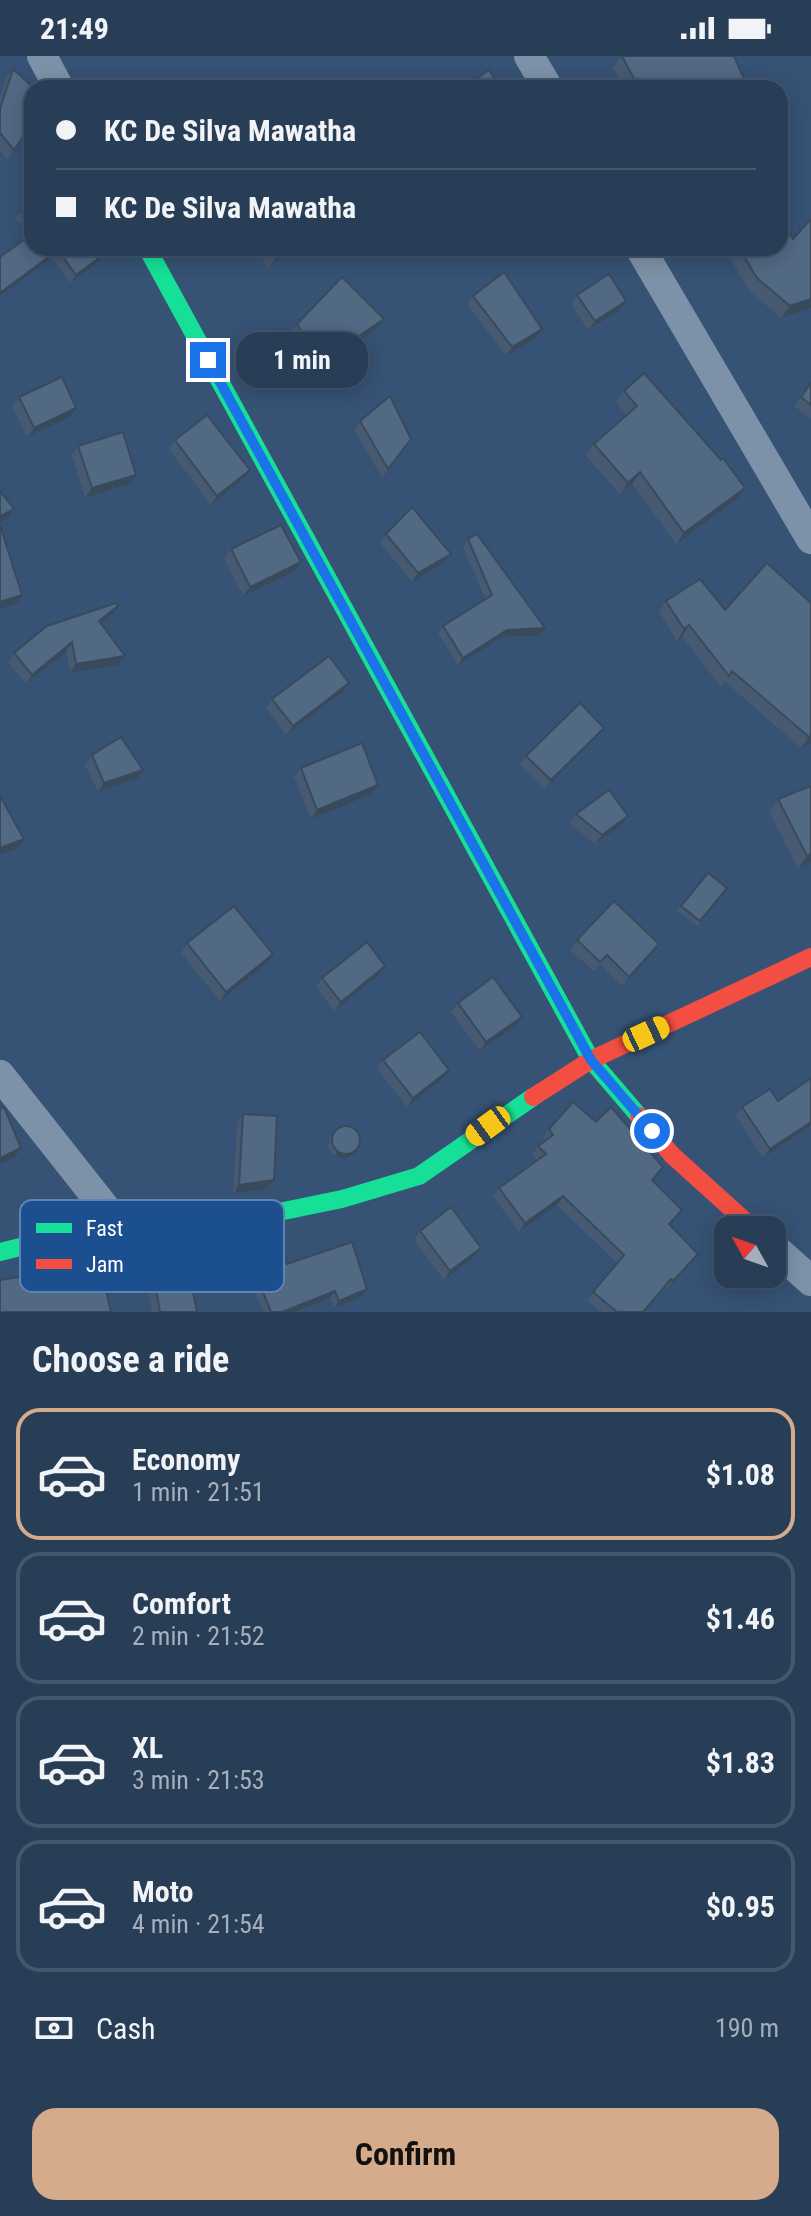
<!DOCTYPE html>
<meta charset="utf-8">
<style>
:root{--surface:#283e57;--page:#30455d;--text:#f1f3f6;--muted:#a5aeba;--line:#44576d;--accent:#d6ab8b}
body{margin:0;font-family:"Roboto Condensed",sans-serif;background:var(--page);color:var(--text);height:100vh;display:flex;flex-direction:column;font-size:30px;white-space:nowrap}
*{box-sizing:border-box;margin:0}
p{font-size:26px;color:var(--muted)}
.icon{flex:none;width:44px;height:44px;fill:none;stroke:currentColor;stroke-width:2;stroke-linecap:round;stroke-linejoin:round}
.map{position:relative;height:1256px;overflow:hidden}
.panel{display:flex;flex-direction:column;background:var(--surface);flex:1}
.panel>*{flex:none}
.guide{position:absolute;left:24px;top:24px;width:764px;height:176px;border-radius:24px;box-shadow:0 4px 20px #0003,0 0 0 2px var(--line);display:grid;align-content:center;height:176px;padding:0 32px;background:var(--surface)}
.needle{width:52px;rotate:310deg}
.tools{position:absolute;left:714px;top:1160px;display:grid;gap:16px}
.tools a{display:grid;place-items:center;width:72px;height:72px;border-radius:16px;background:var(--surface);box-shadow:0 4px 20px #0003,0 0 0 2px var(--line);font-size:40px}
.end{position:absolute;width:36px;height:36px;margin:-18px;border:10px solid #1a73e8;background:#fff;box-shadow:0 0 0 4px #fff}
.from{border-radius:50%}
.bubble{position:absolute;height:56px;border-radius:24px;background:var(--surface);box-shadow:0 4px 20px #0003,0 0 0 2px var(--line);font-size:26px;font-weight:700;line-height:56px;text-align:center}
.car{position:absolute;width:24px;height:48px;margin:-24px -12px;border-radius:10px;box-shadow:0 0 6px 2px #0007;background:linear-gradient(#f5c518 24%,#345 0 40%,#f5c518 0 76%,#345 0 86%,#f5c518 0)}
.guide b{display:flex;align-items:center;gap:28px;height:76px;font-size:30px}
.guide b+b{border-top:2px solid var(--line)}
.guide i{width:20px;height:20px;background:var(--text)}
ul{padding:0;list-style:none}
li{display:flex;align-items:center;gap:24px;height:132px;margin:0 16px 12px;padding:0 16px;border:4px solid var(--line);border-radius:24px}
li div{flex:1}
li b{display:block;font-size:30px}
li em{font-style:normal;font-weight:700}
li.selected{border-color:var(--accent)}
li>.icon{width:72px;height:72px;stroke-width:1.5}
h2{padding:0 32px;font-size:36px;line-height:96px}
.pay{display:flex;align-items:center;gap:20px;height:88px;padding:0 32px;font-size:30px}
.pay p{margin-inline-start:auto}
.cta{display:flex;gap:16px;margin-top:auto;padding:16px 32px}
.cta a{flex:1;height:92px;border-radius:24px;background:var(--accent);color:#111;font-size:32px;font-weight:700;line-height:92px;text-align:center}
.status{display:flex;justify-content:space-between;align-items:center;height:56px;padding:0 40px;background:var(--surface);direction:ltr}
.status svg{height:22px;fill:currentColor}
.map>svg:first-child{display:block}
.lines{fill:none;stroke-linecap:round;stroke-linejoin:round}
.street{stroke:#7d92a8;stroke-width:30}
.fast{stroke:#16e098;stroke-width:18}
.jam{stroke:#f24e42;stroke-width:18}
.wall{fill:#475a72}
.shaded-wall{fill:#394a5c}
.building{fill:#526984;stroke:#394a5c;stroke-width:2}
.route{stroke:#1a73e8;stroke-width:10}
.key{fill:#1b4f8f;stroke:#5f84b1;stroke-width:2}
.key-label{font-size:22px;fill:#fff}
</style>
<div class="status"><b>21:49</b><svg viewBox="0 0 49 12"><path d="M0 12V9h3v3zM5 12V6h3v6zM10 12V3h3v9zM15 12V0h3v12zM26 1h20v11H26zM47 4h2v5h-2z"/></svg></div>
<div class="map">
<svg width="811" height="1256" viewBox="0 0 811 1256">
<rect width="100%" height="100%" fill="#365274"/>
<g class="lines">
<g class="street">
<polyline points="42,0 59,32"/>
<polyline points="529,0 548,32"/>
<polyline points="640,192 811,483"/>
<polyline points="0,1019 117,1167"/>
<polyline points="772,1190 811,1225"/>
</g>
<g class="fast">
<polyline points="147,192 591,1004 639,1060"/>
<polyline points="0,1196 117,1167 235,1165 342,1143 419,1120 533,1041"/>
</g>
<g class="jam">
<polyline points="533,1041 591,1004 811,901"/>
<polyline points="639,1060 672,1099 755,1174"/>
</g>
</g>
<g class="wall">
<polygon points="622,0 748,32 624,32 613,12"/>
<polygon points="13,13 32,69 7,103 0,94 0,42 6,22"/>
<polygon points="32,142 32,192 107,196 101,204 70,227 52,202 0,240 0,201 32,178 15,163"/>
<polygon points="811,163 811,252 781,262 749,234 724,192 780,192 793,183"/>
<polygon points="254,192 292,192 269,212"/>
<polygon points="577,239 620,254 588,274 571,248"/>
<polygon points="473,240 542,273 536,282 506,300 467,249"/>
<polygon points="297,268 377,273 313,316 291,277"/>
<polygon points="811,327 811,363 794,350"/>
<polygon points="624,335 736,444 676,488 632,428 620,438 586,400 594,388 627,359 616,346"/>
<polygon points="19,341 76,352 70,361 27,381 12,350"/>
<polygon points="360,365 411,383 382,422 354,374"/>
<polygon points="175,384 243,423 211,449 169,393"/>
<polygon points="78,390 136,419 130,428 85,442 72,399"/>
<polygon points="386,478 444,507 412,526 380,487"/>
<polygon points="468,483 545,572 540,580 502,581 458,609 438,577 443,570 485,543 463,491"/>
<polygon points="231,493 301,506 295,515 243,540 224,502"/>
<polygon points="767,507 811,687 801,692 725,626 721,631 682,581 677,585 659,556 666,545 725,554"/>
<polygon points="111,559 101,567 125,600 119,609 70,617 66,596 26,628 8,606 14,597"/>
<polygon points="349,627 343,636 286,679 266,652 272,643"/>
<polygon points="604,672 597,681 544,733 520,709 526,700"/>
<polygon points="92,699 143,714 137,723 98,736 85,709"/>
<polygon points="301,712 378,729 372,738 311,763 294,721"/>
<polygon points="778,743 811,806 798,813 769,756"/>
<polygon points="576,758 628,760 622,769 595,788 569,767"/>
<polygon points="708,817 727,832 697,870 677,854"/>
<polygon points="577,884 659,888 653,897 622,930 600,908 594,915 570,894"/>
<polygon points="187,887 267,907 220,945 181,897"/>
<polygon points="385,910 379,919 334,955 316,931 322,922"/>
<polygon points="458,947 515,970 480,995 451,956"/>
<polygon points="383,1004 449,1014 443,1023 407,1051 377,1013"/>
<polygon points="778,1045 811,1071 763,1102 736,1060 742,1051"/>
<polygon points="243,1058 274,1124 267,1133 233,1138 237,1067"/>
<polygon points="549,1073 653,1125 682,1154 670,1169 698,1198 692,1206 667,1233 665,1231 644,1256 601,1256 587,1244 617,1207 557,1149 519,1176 493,1140 499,1132 538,1104 532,1099 538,1090 545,1085 543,1082"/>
<polygon points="334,1076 358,1092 355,1097 345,1103 334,1100 328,1091 331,1080"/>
<polygon points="420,1175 481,1192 474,1201 444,1224 414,1184"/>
<polygon points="287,1208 367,1233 362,1241 334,1252 330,1242 295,1256 263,1256 249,1221 254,1214"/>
<polygon points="154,1221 197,1256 152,1256 147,1230"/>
</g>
<g class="shaded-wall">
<polygon points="288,192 292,192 269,212 276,202"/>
<polygon points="58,194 52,202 0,240 0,237"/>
<polygon points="107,196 101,204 70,227 76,219"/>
<polygon points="811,243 811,252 781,262 790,250"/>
<polygon points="626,245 620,254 588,274 595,265"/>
<polygon points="384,263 377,273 313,316 319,307"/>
<polygon points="542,273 536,282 506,300 512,291"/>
<polygon points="76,352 70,361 27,381 34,372"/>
<polygon points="250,414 243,423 211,449 217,440"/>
<polygon points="640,416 632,428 620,438 628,427"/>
<polygon points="136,419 130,428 85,442 92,432"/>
<polygon points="745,432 736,444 676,488 684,477"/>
<polygon points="14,453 8,462 0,466 0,460"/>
<polygon points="451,498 444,507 412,526 418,517"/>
<polygon points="301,506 295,515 243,540 250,531"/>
<polygon points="22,539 16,548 0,553 0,546"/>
<polygon points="118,550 111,559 93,574 99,565"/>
<polygon points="689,569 682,581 677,585 684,573"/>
<polygon points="545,572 540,580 502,581 458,609 463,602 507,574"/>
<polygon points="72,586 66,596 26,628 32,619"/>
<polygon points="125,600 119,609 70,617 76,608"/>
<polygon points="349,627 343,636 286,679 293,670"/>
<polygon points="604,672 597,681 544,733 551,724"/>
<polygon points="811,680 811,687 801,692 809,681"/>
<polygon points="143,714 137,723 98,736 104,727"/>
<polygon points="378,729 372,738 311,763 317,754"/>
<polygon points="628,760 622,769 595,788 602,779"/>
<polygon points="24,783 18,792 0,799 0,792"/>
<polygon points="811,798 811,806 798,813 807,800"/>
<polygon points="659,888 653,897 622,930 629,921"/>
<polygon points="273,898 267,907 220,945 226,936"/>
<polygon points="385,910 379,919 334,955 341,946"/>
<polygon points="522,961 515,970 480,995 486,986"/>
<polygon points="449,1014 443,1023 407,1051 413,1042"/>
<polygon points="811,1066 811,1070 763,1102 770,1093"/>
<polygon points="21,1092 15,1101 0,1108 0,1102"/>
<polygon points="358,1092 355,1097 345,1103 334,1100 337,1096"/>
<polygon points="274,1124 267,1133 233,1138 239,1129"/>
<polygon points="563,1140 557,1149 519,1176 525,1167"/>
<polygon points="481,1192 474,1201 444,1224 450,1215"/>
<polygon points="698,1198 692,1206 667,1233 673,1225"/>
<polygon points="367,1233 362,1241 334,1252 339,1245"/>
<polygon points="335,1235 330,1242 295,1256 282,1256"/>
</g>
<g class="building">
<polygon points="622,0 734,0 748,32 639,32"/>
<polygon points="13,13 34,32 32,32 32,68 14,94 0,77 0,53"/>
<polygon points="489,14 501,32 463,32"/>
<polygon points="32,142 32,165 21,155"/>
<polygon points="780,159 793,183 811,163 811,243 790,250 757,222 739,192 780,192"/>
<polygon points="32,178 32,192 104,192 107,196 76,219 58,194 0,237 0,201"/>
<polygon points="267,192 288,192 276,202"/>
<polygon points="504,216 542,273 512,291 473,240"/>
<polygon points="609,218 626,245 595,265 577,239"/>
<polygon points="342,221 384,263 319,307 297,268"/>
<polygon points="644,317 721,404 723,402 745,432 684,477 640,416 628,427 594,388 637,350 624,335"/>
<polygon points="62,321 76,352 34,372 19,341"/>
<polygon points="811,327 811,349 801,341"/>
<polygon points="390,340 411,383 388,413 360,365"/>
<polygon points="207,359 250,414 217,440 175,384"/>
<polygon points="123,376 136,419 92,432 78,390"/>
<polygon points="0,435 14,453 0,460"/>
<polygon points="412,451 451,498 418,517 386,478"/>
<polygon points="0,469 22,539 0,546"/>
<polygon points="281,469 301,506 250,531 231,493"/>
<polygon points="477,478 545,572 507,574 463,602 443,570 492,539 468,483"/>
<polygon points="767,507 811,547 811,680 809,681 732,615 729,620 689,569 684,573 666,545 700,523 725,554"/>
<polygon points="116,547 118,550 99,565 125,600 76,608 72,586 32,619 14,597 47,570"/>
<polygon points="329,600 349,627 293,670 272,643"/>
<polygon points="580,647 604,672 551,724 526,700"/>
<polygon points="121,681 143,714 104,727 92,699"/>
<polygon points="362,687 378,729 317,754 301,712"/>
<polygon points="811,730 811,798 807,800 778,743"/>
<polygon points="609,734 628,760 602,779 576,758"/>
<polygon points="0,740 24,783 0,792"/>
<polygon points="708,817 727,832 700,865 681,850"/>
<polygon points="614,845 659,888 629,921 607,899 600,906 577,884"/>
<polygon points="234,850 273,898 226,936 187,887"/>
<polygon points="367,886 385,910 341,946 322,922"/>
<polygon points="493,921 522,961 486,986 458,947"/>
<polygon points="420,976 449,1014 413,1042 383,1004"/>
<polygon points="811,1022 811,1066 770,1093 742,1051 770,1033 778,1045"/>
<polygon points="573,1046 596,1066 611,1051 663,1111 652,1124 682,1154 669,1168 698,1198 673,1225 671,1223 643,1256 617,1256 593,1236 624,1199 563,1140 525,1167 499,1132 546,1098 538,1090 553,1079 549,1073"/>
<polygon points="4,1051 21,1092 0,1102 0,1053"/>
<polygon points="243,1058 277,1060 274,1124 239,1129"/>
<circle cx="346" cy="1084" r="14"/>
<polygon points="451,1151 481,1192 450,1215 420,1175"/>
<polygon points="352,1186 367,1233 339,1245 335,1235 282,1256 271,1256 254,1214 284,1202 287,1208"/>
<polygon points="189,1215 197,1256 160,1256 154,1221"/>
<polygon points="50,1216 52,1229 102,1217 111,1256 0,1256 0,1224"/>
</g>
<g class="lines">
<polyline class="route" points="208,304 591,1004 652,1075"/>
</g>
<rect x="20" y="1144" width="264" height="92" rx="12" class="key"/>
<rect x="36" y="1167" width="36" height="10" fill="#16e098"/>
<rect x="36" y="1203" width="36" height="10" fill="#f24e42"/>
<g class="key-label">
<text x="86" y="1180">Fast</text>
<text x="86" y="1216">Jam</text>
</g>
</svg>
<div class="tools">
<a><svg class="needle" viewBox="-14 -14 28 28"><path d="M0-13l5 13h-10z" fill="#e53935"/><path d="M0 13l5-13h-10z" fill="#a5aeba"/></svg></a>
</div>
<i class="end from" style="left:652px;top:1075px"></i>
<i class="end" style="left:208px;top:304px"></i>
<div class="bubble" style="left:236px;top:276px;width:132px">1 min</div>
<i class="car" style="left:646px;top:978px;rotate:65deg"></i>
<i class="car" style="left:488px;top:1070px;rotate:234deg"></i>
<div class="guide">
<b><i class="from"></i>KC De Silva Mawatha</b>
<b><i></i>KC De Silva Mawatha</b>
</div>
</div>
<section class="panel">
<h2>Choose a ride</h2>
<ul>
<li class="selected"><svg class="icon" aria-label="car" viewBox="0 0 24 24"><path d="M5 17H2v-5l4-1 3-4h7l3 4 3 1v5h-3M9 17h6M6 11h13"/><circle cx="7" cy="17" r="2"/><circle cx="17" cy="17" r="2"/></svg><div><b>Economy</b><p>1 min · 21:51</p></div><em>$1.08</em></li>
<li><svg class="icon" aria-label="car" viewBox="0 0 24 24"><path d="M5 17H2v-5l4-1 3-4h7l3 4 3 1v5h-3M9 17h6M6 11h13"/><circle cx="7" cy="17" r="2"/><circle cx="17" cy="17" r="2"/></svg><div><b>Comfort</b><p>2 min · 21:52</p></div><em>$1.46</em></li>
<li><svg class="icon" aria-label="car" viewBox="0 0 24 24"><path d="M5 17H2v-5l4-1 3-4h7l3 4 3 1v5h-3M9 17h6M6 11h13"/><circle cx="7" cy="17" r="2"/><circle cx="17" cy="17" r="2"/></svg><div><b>XL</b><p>3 min · 21:53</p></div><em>$1.83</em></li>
<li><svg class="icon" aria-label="car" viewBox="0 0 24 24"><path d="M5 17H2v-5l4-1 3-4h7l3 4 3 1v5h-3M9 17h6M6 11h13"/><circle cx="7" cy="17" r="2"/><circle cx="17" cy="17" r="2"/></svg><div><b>Moto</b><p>4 min · 21:54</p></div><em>$0.95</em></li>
</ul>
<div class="pay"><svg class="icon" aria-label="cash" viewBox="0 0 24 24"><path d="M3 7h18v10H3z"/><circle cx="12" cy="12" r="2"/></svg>Cash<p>190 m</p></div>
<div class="cta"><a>Confirm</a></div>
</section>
